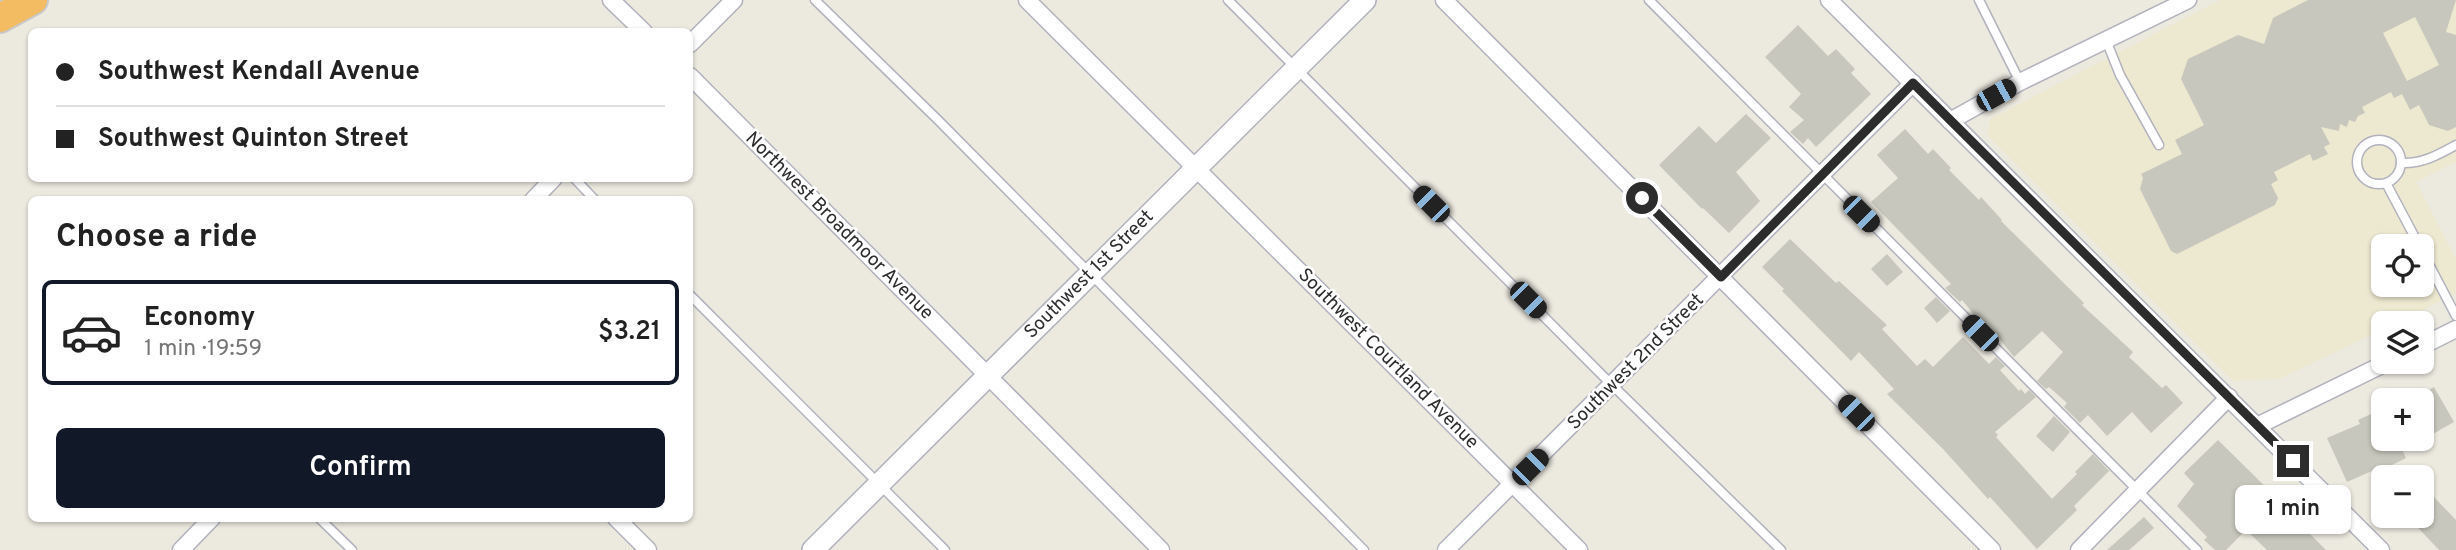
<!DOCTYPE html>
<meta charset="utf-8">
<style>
:root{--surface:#fff;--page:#f2f2f2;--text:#222;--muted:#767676;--line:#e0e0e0;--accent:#111827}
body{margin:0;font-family:Overpass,sans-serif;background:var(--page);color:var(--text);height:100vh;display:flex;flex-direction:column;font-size:26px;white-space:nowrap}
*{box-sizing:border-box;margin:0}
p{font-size:23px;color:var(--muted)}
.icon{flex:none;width:38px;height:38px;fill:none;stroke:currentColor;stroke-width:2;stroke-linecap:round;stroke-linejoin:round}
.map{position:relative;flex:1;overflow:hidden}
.details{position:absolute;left:28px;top:196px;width:665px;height:326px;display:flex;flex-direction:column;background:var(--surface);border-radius:10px;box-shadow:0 2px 5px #0004}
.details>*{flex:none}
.hud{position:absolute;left:28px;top:28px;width:665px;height:154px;border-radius:10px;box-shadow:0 2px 5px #0004;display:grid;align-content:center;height:154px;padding:0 28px;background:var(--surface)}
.buttons{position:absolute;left:2371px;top:234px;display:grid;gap:14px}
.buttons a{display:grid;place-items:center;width:63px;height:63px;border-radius:10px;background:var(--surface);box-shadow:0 2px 5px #0004;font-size:35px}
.end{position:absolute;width:32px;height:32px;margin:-16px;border:9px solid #2c2c2c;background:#fff;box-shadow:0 0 0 4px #fff}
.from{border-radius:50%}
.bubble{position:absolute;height:49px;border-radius:10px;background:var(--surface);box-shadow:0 2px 5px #0004;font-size:23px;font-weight:600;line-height:49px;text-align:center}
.car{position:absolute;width:21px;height:42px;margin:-21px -10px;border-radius:9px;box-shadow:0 0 5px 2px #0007;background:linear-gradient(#222 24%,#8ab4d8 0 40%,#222 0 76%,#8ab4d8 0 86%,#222 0)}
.hud b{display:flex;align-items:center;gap:24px;height:66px;font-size:26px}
.hud b+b{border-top:2px solid var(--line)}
.hud i{width:18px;height:18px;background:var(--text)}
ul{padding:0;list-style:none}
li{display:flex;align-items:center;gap:21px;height:105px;margin:0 14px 10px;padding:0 14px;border:4px solid var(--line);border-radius:10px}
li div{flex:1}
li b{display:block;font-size:26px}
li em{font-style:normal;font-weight:600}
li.current{border-color:var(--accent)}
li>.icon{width:63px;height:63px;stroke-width:1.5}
h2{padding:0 28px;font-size:32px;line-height:84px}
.cta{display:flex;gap:14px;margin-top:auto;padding:14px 28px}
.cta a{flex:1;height:80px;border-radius:10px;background:var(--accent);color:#fff;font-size:28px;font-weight:600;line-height:80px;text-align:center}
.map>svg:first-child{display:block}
.education{fill:#ede8d0;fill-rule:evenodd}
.building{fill:#c8c7bd;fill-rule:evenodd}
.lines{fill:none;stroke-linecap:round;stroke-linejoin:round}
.lane-casing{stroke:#b2b2be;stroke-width:11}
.street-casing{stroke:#b2b2be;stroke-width:19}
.secondary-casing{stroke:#b2b2be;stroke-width:24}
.highway-casing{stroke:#c8c8c8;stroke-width:32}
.lane{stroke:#fff;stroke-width:8}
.street{stroke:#fff;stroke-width:16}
.secondary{stroke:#fff;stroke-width:21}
.highway{stroke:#f3bc63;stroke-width:28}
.route{stroke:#2c2c2c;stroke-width:9}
.labels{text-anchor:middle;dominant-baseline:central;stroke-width:5;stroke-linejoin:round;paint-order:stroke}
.street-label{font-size:19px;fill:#2c2c2c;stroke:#fff}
</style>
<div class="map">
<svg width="2456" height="550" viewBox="0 0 2456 550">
<rect width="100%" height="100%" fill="#ece9df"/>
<path class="education" d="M2220,0H2456V162L2416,182L2456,259V294L2394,324H2384L2383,329L2279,379L2233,381L1987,135L1990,119ZM2384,247H2422V285H2384Z"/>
<g class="building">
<path d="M2308,0H2456L2446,32L2456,35V127L2448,131L2429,125L2419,105L2410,110L2402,94L2394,98L2391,92L2362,107L2365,113L2358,116L2355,122L2349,120L2347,127L2340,124L2339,131L2321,127L2330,144L2324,147L2328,154L2313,161L2310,154L2274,172L2278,180L2271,184L2278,198L2275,205L2177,254L2171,251L2140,189L2143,178L2141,174L2182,154L2175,140L2204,125L2181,79L2188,59L2238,35L2264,44L2273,18ZM2415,17L2439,65L2407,81L2383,33Z"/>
<polygon points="1798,25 1828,56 1836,49 1855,69 1851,73 1871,94 1816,147 1808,138 1803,144 1790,132 1804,120 1789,107 1801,94 1765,57"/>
<polygon points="1746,114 1771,138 1736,172 1760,201 1729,233 1703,208 1702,209 1659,165 1699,126 1716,143"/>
<polygon points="1905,129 1928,154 1933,149 1951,168 1949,170 1979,200 1981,197 2002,220 2001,221 2084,303 2082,305 2133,352 2129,357 2162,388 2166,385 2183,403 2151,433 2132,412 2107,436 2088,415 2080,423 2064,407 2067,403 2049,387 2046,389 2037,381 2063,352 2042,331 2014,357 1990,327 1987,330 1962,300 1960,302 1945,288 1951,284 1871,202 1898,178 1877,155"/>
<polygon points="1790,239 1836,283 1839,281 1887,325 1882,329 1917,366 1925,359 1933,367 1963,337 1989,364 1996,357 2005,366 2000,370 2019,391 2021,389 2025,394 2029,390 2036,397 1995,432 1998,435 1996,437 2052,499 2077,474 2075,472 2093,454 2109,471 2074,506 2077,510 2037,549 1990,497 1988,499 1943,449 1887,394 1894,389 1859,352 1851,361 1782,291 1784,289 1762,267"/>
<polygon points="1887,254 1903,272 1887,286 1871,269"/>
<polygon points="1936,297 1950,311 1937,323 1924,308"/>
<polygon points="2434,387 2454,422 2431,435 2422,419 2422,394"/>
<polygon points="2384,408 2384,439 2397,439 2406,458 2382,470 2381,467 2347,482 2327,438 2360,424 2358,420"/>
<polygon points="2054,416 2070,432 2053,452 2036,436"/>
<polygon points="2218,440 2287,508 2285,509 2326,550 2267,550 2246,530 2226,550 2215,550 2204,540 2207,537 2177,506 2194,484 2184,473"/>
<polygon points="2430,493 2456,520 2456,550 2439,550 2407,516 2422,516 2422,500"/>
<polygon points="2144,517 2154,528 2129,550 2107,550"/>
</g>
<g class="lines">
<defs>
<g id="lane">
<polyline points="815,0 937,119 1364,550"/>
<polyline points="1228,0 1605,378 1781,550"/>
<polyline points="1649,0 2197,550"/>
<polyline points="1979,0 2020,82"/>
<polyline points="2106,40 2120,75 2159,145"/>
<circle cx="2379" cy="162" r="22"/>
<path d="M2401,163C2422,164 2438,155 2456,145"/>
<polyline points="574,178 595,200"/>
<polyline points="2386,183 2420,247"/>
<polyline points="2422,251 2456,316"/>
<polyline points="690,295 945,550"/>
<polyline points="319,518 352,550"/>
</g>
<g id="street">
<polyline points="611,0 644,32"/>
<polyline points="1027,0 1579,550"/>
<polyline points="1444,0 1992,550"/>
<polyline points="1829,0 2381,550"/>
<polyline points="690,44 734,0"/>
<polyline points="690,76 1161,550"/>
<polyline points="1950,121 2020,82 2188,0"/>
<polyline points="533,200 554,178"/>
<polyline points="2422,346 2456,329"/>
<polyline points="2257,426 2388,362"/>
<polyline points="616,518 648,550"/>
<polyline points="181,550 212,518"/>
<polyline points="1446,550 1913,83"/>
<polyline points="2079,550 2229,397"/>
</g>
<g id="secondary">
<path id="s1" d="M813,550L1365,0"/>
</g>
<polyline id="highway" points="0,18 33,0"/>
</defs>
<use href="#lane" class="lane-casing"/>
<use href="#street" class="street-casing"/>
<use href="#secondary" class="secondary-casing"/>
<use href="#highway" class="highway-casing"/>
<use href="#lane" class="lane"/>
<use href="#street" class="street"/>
<use href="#secondary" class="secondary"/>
<use href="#highway" class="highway"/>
</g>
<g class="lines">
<polyline class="route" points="1642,198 1721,277 1913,83 2293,461"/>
</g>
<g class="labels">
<g class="street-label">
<text transform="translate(839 226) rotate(45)">Northwest Broadmoor Avenue</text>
<text stroke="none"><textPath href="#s1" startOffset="390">Southwest 1st Street</textPath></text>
<text transform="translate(1388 359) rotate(45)">Southwest Courtland Avenue</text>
<text transform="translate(1636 362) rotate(-45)">Southwest 2nd Street</text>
</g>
</g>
</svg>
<div class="buttons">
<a><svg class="icon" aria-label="locate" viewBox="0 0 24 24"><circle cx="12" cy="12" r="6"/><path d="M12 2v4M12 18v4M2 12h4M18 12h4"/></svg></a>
<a><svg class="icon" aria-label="layers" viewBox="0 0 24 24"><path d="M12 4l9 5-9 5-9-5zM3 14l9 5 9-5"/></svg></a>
<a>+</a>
<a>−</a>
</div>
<i class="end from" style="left:1642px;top:198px"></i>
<i class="end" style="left:2293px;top:461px"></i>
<div class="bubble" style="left:2235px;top:485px;width:116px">1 min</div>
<i class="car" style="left:1996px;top:95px;rotate:61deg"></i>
<i class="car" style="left:1431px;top:204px;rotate:315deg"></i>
<i class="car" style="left:1861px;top:214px;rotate:135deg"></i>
<i class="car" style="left:1528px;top:300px;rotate:135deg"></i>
<i class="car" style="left:1980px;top:333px;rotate:315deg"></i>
<i class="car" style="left:1856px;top:413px;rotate:315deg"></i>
<i class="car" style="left:1530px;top:467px;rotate:45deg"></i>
<div class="hud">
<b><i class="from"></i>Southwest Kendall Avenue</b>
<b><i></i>Southwest Quinton Street</b>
</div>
<section class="details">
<h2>Choose a ride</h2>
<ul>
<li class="current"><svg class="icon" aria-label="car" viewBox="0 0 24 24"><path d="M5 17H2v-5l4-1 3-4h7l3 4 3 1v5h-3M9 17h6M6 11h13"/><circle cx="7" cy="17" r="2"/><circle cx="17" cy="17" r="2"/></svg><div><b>Economy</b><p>1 min · 19:59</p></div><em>$3.21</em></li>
</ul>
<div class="cta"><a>Confirm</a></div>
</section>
</div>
